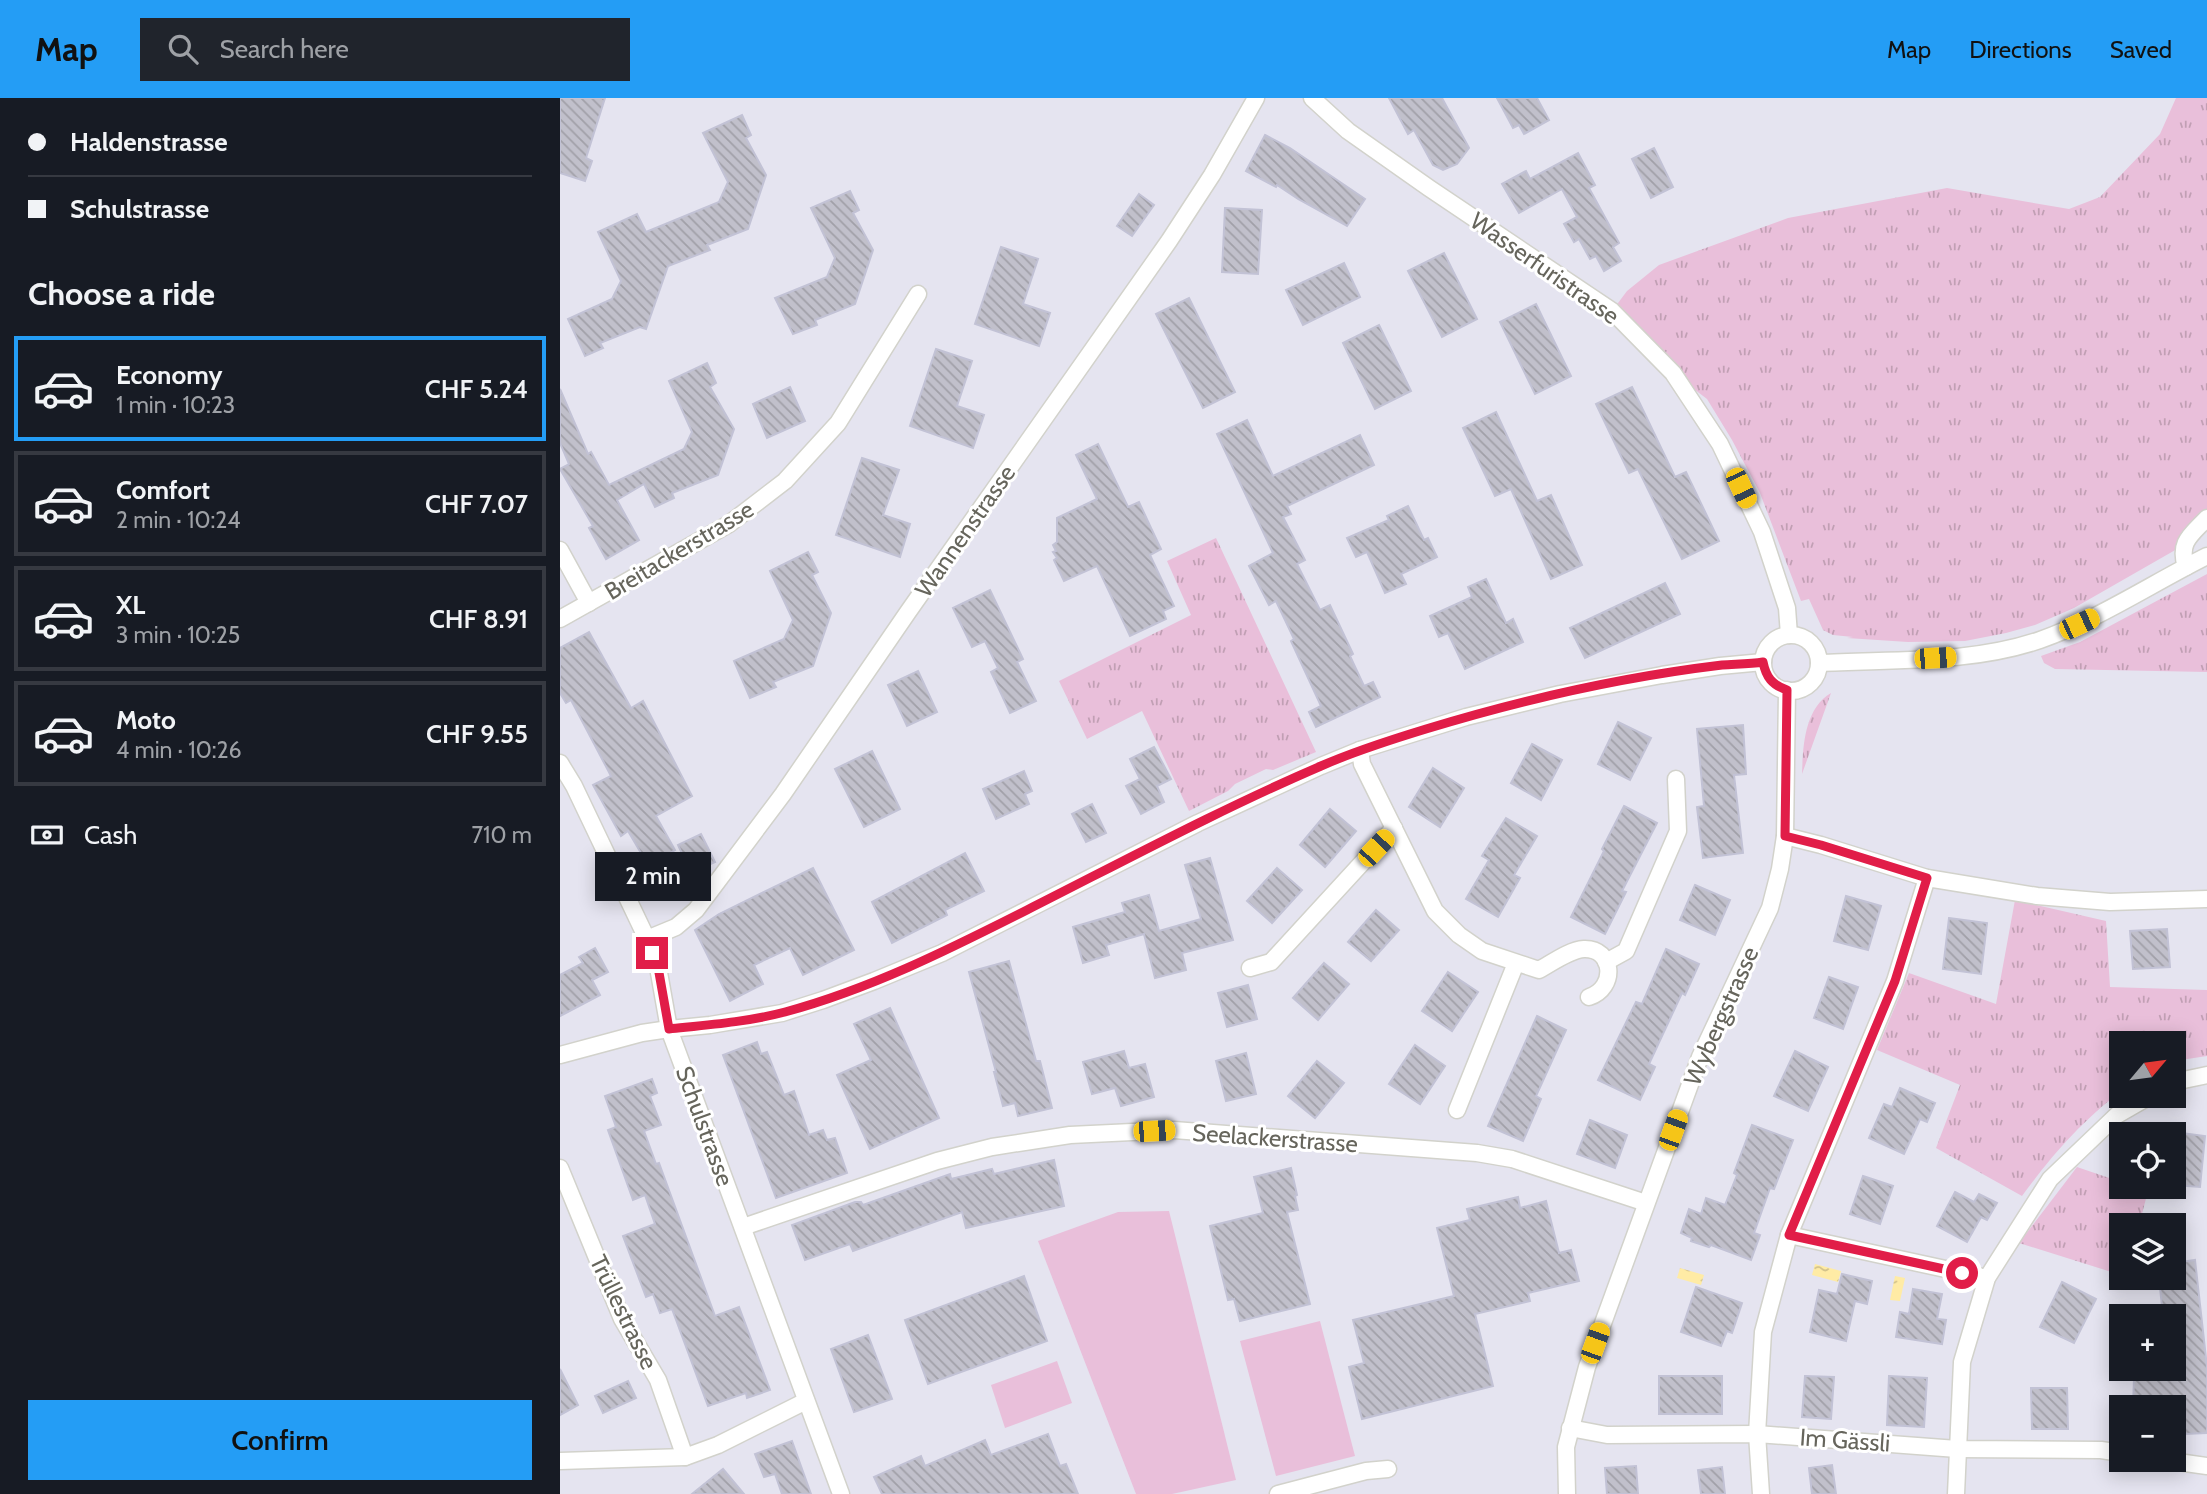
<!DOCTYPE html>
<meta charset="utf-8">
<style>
:root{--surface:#171b24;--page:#20242c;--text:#f1f3f6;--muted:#9ea1a6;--line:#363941;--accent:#249df5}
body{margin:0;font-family:Cabin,sans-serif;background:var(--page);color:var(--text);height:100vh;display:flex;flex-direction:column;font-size:26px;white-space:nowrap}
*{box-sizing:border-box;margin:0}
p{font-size:23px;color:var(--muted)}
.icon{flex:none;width:38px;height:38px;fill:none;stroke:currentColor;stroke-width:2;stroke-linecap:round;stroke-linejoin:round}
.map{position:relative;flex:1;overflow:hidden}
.sheet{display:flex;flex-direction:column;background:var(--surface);width:560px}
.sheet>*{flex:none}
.top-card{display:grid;align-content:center;height:154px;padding:0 28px;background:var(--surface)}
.needle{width:46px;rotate:61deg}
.tools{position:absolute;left:1549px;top:933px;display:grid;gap:14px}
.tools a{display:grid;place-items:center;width:77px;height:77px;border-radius:0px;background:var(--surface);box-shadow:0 4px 18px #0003;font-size:35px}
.end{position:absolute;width:32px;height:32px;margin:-16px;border:9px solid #e11d48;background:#fff;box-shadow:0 0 0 4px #fff}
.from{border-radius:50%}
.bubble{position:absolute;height:49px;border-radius:0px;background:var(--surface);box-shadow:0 4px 18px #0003;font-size:23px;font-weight:600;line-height:49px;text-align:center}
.car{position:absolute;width:21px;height:42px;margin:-21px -10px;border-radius:9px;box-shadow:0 0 5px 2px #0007;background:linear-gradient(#f5c518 24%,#345 0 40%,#f5c518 0 76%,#345 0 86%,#f5c518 0)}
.top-card b{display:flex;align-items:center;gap:24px;height:66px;font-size:26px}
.top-card b+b{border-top:2px solid var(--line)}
.top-card i{width:18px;height:18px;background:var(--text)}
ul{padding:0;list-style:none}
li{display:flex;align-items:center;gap:21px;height:105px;margin:0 14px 10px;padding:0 14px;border:4px solid var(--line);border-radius:0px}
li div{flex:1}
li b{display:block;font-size:26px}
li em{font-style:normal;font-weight:600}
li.active{border-color:var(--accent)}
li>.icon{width:63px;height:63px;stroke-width:1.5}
h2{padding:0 28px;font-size:32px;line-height:84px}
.pay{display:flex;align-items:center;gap:18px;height:77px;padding:0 28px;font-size:26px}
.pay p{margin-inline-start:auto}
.cta{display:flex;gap:14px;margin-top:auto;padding:14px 28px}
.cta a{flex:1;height:80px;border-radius:0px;background:var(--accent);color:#111;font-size:28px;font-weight:600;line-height:80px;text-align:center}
header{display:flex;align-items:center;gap:42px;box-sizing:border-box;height:98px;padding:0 35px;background:var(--accent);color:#111}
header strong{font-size:33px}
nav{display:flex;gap:38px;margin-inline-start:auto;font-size:24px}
.search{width:490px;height:63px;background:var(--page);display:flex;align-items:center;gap:18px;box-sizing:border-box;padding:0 24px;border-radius:0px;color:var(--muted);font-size:26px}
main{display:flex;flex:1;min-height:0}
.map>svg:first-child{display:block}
.grass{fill:url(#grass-tufts)}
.garden{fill:#e9bfda}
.water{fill:url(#water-ripples)}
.building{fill:url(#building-back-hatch);stroke:#c2c2d5;stroke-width:2}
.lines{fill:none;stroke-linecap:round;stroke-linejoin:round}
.minor-casing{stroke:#d2d2cb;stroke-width:19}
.minor{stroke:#fff;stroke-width:16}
.route{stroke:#e11d48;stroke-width:9}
.labels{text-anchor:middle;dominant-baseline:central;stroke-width:6;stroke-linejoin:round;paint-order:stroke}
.street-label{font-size:24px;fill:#66655c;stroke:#fff}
</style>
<header>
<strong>Map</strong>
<div class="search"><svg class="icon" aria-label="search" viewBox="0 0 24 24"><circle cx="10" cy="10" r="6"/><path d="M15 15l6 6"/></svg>Search here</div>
<nav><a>Map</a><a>Directions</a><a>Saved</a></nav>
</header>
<main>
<section class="sheet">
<div class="top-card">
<b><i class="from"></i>Haldenstrasse</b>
<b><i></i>Schulstrasse</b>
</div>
<h2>Choose a ride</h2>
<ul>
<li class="active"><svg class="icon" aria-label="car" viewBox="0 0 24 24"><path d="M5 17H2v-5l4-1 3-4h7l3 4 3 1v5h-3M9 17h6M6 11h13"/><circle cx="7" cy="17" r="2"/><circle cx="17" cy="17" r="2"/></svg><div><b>Economy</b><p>1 min · 10:23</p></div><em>CHF 5.24</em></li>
<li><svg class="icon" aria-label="car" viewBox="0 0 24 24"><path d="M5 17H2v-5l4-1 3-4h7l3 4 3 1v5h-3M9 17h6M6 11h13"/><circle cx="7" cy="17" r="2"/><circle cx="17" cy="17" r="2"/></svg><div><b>Comfort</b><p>2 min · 10:24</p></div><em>CHF 7.07</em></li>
<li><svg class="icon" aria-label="car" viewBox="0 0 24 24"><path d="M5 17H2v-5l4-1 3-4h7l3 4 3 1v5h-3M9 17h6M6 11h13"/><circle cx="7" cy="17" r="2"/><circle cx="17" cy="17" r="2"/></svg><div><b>XL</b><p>3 min · 10:25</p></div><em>CHF 8.91</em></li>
<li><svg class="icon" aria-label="car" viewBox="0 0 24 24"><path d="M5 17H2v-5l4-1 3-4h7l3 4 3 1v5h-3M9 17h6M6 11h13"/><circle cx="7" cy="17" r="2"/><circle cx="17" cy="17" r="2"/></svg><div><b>Moto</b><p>4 min · 10:26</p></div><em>CHF 9.55</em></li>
</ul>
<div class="pay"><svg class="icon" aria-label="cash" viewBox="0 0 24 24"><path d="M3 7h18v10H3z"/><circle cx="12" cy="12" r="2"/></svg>Cash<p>710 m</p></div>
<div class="cta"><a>Confirm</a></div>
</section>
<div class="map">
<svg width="1647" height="1396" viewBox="0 0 1647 1396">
<defs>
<pattern id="grass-tufts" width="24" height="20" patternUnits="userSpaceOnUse" patternTransform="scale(1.75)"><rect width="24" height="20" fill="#e9bfda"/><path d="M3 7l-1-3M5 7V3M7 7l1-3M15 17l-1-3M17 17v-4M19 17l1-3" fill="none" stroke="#c19fb4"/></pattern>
<pattern id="water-ripples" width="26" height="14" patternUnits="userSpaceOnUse" patternTransform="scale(1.75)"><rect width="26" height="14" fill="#ffeba5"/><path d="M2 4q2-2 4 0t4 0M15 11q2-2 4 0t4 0" fill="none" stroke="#d2c28a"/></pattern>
<pattern id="building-back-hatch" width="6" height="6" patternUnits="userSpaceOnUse" patternTransform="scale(1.75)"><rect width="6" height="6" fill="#c1c0cb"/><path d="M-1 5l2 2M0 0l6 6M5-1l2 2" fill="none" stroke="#a1a0a8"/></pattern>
</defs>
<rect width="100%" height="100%" fill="#e5e4f0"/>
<g class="grass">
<polygon points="1616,0 1647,0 1647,420 1624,447 1514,510 1475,527 1446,535 1405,543 1348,544 1287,540 1293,539 1273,537 1263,532 1249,501 1241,503 1200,395 1172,342 1147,301 1113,275 1052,213 1067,193 1099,167 1228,120 1387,90 1509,111 1540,99 1600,36"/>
<polygon points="656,440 756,654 713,672 706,671 675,686 668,693 629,713 582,613 527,641 499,583 631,517 607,463"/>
<polygon points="1647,476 1647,574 1495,571 1484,565 1481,558 1520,544"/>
<path d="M1271,595L1242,676C1243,649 1244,611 1271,595Z"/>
<path d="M1455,802L1546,823L1550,889L1647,892V958L1621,962L1614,965V945H1561V993C1519,1026 1493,1056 1462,1098L1376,1050L1400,987L1317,952L1349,875L1436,906Z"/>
<polygon points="1517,1069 1561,1084 1561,1088 1574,1089 1588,1093 1579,1127 1561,1127 1561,1177 1459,1145"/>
</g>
<g class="garden">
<polygon points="609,1113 676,1382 612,1396 576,1396 478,1143 558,1114"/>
<polygon points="760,1223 795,1358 716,1378 680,1243"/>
<polygon points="497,1263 512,1305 445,1330 431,1287"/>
</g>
<g class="water">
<polygon points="1255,1166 1281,1173 1278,1184 1252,1177"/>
<polygon points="1120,1170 1144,1177 1141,1187 1117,1180"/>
<polygon points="1335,1178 1345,1180 1340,1203 1330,1202"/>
</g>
<g class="building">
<polygon points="0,0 45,0 26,60 32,63 25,83 0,75"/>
<polygon points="829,0 882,0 909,50 897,66 883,72 873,67 854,32 848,36"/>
<polygon points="937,0 977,0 989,22 964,36 959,27 953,30"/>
<polygon points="182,17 191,37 186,40 206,77 188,131 147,147 150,152 108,168 86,231 80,229 40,245 43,250 25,258 8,221 52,201 61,183 38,134 77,116 86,134 159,104 168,84 143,35"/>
<polygon points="705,37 730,50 805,101 787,128 738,101 717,87 716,89 686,73"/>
<polygon points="1094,50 1113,89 1091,100 1072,61"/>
<polygon points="1018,55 1035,87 1029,90 1059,145 1053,149 1061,163 1044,173 1036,158 1030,161 1019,141 1014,144 1004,126 1017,119 1002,91 959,115 942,86 966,73 970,81"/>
<polygon points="290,93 299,112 293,115 313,152 295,206 255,222 257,227 233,236 215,200 267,179 275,160 251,110"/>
<polygon points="579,96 594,107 572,138 557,128"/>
<polygon points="665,110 702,112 698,176 662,174"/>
<polygon points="441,149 478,161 463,206 490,215 479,248 415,226"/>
<polygon points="884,155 917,221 882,239 848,173"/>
<polygon points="784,165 800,199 743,227 726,192"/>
<polygon points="629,200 675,294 643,310 596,216"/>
<polygon points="976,206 1011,278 975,296 940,224"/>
<polygon points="819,227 851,293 815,311 783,245"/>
<polygon points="376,251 412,263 397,308 424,317 413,350 350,328"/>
<polygon points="147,265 156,285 150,289 174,331 158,377 112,395 114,400 95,409 84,386 57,402 79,442 46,461 29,430 33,428 0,371 9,366 0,345 0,291 28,356 31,354 49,387 124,351 132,334 109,283"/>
<polygon points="230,289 245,323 207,340 193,306"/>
<polygon points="1072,289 1115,379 1126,374 1159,443 1122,461 1078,371 1069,375 1036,306"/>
<polygon points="936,314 977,403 991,397 1022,467 991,481 951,391 935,398 903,330"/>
<polygon points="687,322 713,378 800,337 814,367 727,408 731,416 723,419 745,462 737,466 760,512 770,507 793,556 790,558 804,588 813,584 820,599 756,629 749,614 761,608 731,543 734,541 716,503 709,507 689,468 713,455 657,336"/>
<polygon points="538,346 568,409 579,404 591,430 601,451 590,457 614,508 603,513 606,521 570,538 537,468 504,483 494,462 497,460 493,454 496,453 493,447 497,444 497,420 537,401 516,357"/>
<polygon points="302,360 339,372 323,417 350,426 340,459 276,437"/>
<polygon points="848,408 864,442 868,440 877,459 841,476 846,486 825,495 807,454 796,459 787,440 829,422 827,418"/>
<polygon points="248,454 258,474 252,477 271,515 253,568 213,584 216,589 190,600 174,563 224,541 233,522 210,473"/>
<polygon points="926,481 946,525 953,521 963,544 905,571 888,535 879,539 870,518 912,499 908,489"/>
<polygon points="1105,485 1120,516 1025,560 1010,530"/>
<polygon points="430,492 463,561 457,564 476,603 450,615 431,574 438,570 425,543 412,549 393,510"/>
<polygon points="29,534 71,610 83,603 132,698 96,718 115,752 88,767 68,733 61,738 33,687 51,678 11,602 6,605 0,595 0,550"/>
<polygon points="358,573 377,614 347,628 328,587"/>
<polygon points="1058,624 1091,640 1070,682 1038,666"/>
<polygon points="1183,627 1186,676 1174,677 1183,755 1143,760 1137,709 1144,708 1137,631"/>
<polygon points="972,646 1002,662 981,702 951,685"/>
<polygon points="594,649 611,681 597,688 604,704 581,716 566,688 580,681 570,661"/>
<polygon points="312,653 340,711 304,729 275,671"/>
<polygon points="873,670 904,690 880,729 849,709"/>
<polygon points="464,673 472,693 465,696 469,706 436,721 423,691"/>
<polygon points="532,706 546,735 526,744 512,716"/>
<polygon points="1064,708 1097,725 1062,793 1066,794 1045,836 1011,819 1044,753 1042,751"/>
<polygon points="770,711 796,733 765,769 740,747"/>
<polygon points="946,720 977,738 954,777 960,780 938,819 906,801 929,762 922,758"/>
<polygon points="141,736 155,764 131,775 118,747"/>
<polygon points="405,755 424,793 385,812 387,817 332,845 312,804"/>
<polygon points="650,760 673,842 622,855 626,872 595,880 584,836 546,847 549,857 523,865 513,829 565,814 562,805 589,797 599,833 641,821 625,767"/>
<polygon points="253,770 294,852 243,877 230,850 194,867 203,886 170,903 135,832 159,816"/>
<polygon points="717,770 742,792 712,825 687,803"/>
<polygon points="1135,787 1170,802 1155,837 1120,822"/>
<polygon points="1286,798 1321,808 1308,852 1274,843"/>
<polygon points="816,812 839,832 811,863 788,844"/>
<polygon points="1389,820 1427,825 1421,876 1383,871"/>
<polygon points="1607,831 1610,869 1573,871 1570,833"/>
<polygon points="35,850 48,874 32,882 40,897 0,918 0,877 23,865 19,859"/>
<polygon points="1106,851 1139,866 1125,897 1122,895 1089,966 1095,969 1080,1002 1038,982 1076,904 1082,906"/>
<polygon points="449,863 476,963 480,963 492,1010 458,1018 455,1005 443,1008 434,974 436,974 409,874"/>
<polygon points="764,865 789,886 758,922 733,900"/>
<polygon points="888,874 918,894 892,933 862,913"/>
<polygon points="1269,879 1298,889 1283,931 1254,920"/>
<polygon points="688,887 697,921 667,929 658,895"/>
<polygon points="330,910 379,1020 310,1051 277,977 311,962 294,926"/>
<polygon points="977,918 1006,932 976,998 981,1001 963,1043 928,1028"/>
<polygon points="197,944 201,956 207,954 224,997 234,993 249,1037 263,1032 267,1042 275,1040 287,1075 216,1100 163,957"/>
<polygon points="855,947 885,968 860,1006 829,986"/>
<polygon points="564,953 569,970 585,966 594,999 561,1008 555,990 532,996 523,964"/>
<polygon points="1235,953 1268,969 1248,1013 1214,998"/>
<polygon points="686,955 696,996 666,1003 656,963"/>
<polygon points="757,963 784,985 755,1020 728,998"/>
<polygon points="92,981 97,995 90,998 101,1027 84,1033 96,1066 99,1065 155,1218 179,1209 210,1292 187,1300 186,1295 148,1308 112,1211 100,1215 93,1196 86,1199 63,1138 95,1126 85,1097 73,1102 48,1032 56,1029 45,998"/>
<polygon points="1340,990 1375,1005 1367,1024 1360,1021 1344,1056 1309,1040 1324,1006 1332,1009"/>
<polygon points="1030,1022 1067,1037 1055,1070 1017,1056"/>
<polygon points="1192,1027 1233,1042 1214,1091 1210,1090 1194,1135 1200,1137 1191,1162 1151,1147 1149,1149 1131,1143 1132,1140 1121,1135 1129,1111 1141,1116 1146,1100 1165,1107 1177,1077 1174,1075"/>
<polygon points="1614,1034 1645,1038 1640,1089 1614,1087"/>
<polygon points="494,1062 504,1108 406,1130 402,1114 293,1153 290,1146 245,1162 232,1127 295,1104 301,1104 303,1107 390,1076 391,1081 432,1071 434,1076"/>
<polygon points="731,1070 737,1097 735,1098 738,1112 727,1114 750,1206 680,1223 674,1201 668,1202 650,1128 703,1115 694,1079"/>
<polygon points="1303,1078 1333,1088 1320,1126 1290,1116"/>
<polygon points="1395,1094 1414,1104 1419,1096 1437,1105 1427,1122 1421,1119 1407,1144 1377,1128"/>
<polygon points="958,1099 960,1110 986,1103 999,1155 1011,1152 1019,1183 968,1195 970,1203 915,1216 933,1288 802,1321 789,1269 804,1265 793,1222 894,1198 877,1130 910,1122 907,1111"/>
<polygon points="1635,1162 1647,1269 1647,1335 1625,1336 1623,1309 1573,1309 1574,1280 1614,1281 1614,1218 1603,1218 1599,1180 1614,1180 1614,1165"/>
<polygon points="1282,1176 1312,1183 1307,1206 1295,1203 1286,1243 1250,1234 1259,1192 1277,1196"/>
<polygon points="464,1178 487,1243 368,1286 345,1222"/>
<polygon points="1502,1184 1536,1201 1514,1245 1480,1229"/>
<polygon points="1136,1189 1182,1205 1172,1235 1167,1233 1161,1248 1121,1234"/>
<polygon points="1353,1191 1382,1196 1377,1221 1386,1222 1382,1246 1336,1239 1340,1214 1349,1216"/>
<polygon points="308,1237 332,1301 294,1314 271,1251"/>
<polygon points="0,1271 18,1307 0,1317"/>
<rect x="1099" y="1278" width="63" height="38"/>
<polygon points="1245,1278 1274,1279 1271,1321 1242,1319"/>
<polygon points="1329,1278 1367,1280 1364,1329 1327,1327"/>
<polygon points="68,1283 76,1300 43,1315 35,1298"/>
<polygon points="1471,1290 1507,1290 1508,1331 1472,1331"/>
<polygon points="488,1336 500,1368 506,1366 518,1396 322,1396 314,1379 361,1358 365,1368 425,1342 431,1357"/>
<polygon points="232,1343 251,1396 222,1396 215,1376 204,1379 195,1356"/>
<polygon points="1272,1367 1276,1396 1252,1396 1249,1370"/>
<polygon points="1076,1368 1078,1396 1047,1396 1045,1370"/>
<polygon points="1162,1369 1165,1396 1141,1396 1138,1372"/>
<polygon points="163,1371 184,1396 132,1396"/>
</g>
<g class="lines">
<defs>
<g id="minor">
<polyline points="752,0 788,33 869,90 1052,213 1113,275 1160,346 1202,434 1227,510 1229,537"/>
<polyline points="0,452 29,505"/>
<path d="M1626,469C1618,444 1631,437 1647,420"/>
<polyline points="0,521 169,426 225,383 278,325 358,196"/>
<circle cx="1231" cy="565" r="28"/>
<path d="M1259,565C1332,561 1410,566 1480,542C1539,521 1591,486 1647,458"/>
<path d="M800,652L802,666L875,813L899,837L922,853L979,872C992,865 1009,852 1024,851C1054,850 1057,890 1029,899"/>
<polyline points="0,665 14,688 87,841 98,869 109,931 281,1396"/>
<polyline points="1225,738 1261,747 1367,780 1477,798 1550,804 1647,801"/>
<polyline points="87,841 116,829 136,812 223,696 348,514 609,143 652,77 696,0"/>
<polyline points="1046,864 1066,853 1118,733 1116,681"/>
<polyline points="690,870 711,864 834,730"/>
<polyline points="0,957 82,935 109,931 150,927 222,915 263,902 314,883 382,855 638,725 761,668 800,652 906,619 1000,596 1102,577 1160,568 1203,564"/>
<polyline points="1614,984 1647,977"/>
<polyline points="897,1012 956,865"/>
<polyline points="0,1070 62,1221 98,1282 125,1359"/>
<polyline points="183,1129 377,1063 432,1049 510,1037 614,1032 917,1055 952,1061 1086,1105"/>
<polyline points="1229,1137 1427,1180"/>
<polyline points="1010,1330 1047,1337 1197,1336 1397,1351 1541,1352 1561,1355"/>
<polyline points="1604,1362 1647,1368"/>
<polyline points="0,1363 125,1359 158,1347 246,1303"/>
<polyline points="718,1396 806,1373 828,1371"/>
<polyline points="1007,1396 1006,1349 1027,1269 1140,959 1210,810 1220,771 1225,738 1227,592"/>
<polyline points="1201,1396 1197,1336 1203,1234 1229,1137 1335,883 1367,780"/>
<polyline points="1396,1396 1402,1264 1427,1180 1490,1081 1557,1017 1590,998"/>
</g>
</defs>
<use href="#minor" class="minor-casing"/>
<use href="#minor" class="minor"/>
</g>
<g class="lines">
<path class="route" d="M92,855L98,869L109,931C147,927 187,924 225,914C310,891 388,852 467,812C564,763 661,711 761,668C795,653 830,642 866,631C961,602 1062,579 1162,567C1176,566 1190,566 1203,564C1206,579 1212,587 1227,592L1225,738L1261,747L1367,780L1335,883L1229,1137L1402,1175"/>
</g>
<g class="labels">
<g class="street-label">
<text transform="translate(985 170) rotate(35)">Wasserfuristrasse</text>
<text transform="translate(405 433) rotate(-55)">Wannenstrasse</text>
<text transform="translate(119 452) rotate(-31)">Breitackerstrasse</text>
<text transform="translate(1161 918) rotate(-66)">Wybergstrasse</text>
<text transform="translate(145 1028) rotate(70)">Schulstrasse</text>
<text transform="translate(715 1040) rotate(4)">Seelackerstrasse</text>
<text transform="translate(64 1214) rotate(64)">Trüllestrasse</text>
<text transform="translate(1285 1342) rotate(4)">Im Gässli</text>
</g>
</g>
</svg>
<div class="tools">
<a><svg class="needle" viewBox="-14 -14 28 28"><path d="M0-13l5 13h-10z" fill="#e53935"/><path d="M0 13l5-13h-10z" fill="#9ea1a6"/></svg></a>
<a><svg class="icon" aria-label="locate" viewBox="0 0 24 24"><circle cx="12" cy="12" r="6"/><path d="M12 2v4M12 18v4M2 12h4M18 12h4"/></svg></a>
<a><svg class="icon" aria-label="layers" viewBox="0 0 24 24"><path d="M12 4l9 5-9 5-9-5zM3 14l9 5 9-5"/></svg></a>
<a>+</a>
<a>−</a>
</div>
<i class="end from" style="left:1402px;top:1175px"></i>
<i class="end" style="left:92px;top:855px"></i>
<div class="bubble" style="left:35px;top:754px;width:116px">2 min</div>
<i class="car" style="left:1181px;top:390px;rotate:155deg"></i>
<i class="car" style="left:1519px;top:526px;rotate:65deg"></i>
<i class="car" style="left:1375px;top:560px;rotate:87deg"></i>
<i class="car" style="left:816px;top:750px;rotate:43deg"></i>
<i class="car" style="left:1113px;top:1032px;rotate:20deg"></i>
<i class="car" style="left:594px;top:1033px;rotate:87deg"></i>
<i class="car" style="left:1035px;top:1245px;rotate:20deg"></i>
</div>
</main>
